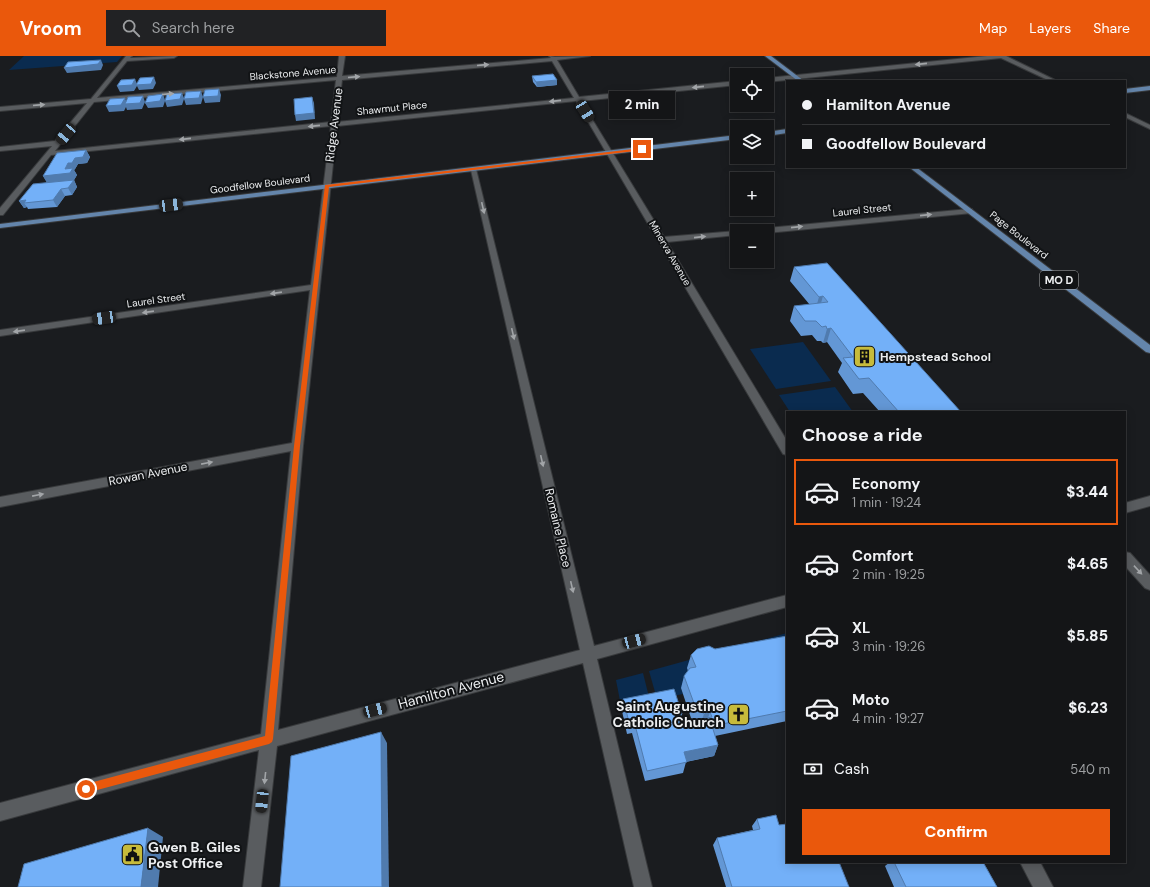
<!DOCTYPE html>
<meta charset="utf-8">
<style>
:root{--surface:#141517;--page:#212224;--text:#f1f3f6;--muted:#9d9fa1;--line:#333436;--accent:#ea580c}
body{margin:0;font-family:"DM Sans",sans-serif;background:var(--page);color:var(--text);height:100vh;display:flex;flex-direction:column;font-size:15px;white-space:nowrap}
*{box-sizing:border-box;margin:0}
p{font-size:13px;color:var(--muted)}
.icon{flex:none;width:22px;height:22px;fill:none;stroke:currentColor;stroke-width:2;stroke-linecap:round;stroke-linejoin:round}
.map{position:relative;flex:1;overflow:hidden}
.details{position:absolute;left:786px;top:355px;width:340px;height:452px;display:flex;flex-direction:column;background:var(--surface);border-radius:0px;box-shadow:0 2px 10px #0003,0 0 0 1px var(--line)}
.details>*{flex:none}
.banner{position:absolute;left:786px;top:24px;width:340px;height:88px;border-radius:0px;box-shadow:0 2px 10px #0003,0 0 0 1px var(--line);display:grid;align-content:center;height:88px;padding:0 16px;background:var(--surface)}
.fabs{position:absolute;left:730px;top:12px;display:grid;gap:8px}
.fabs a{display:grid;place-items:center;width:44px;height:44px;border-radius:0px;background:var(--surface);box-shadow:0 2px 10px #0003,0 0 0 1px var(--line);font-size:20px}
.end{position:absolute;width:18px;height:18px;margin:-9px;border:5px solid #ea580c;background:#fff;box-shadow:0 0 0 2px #fff}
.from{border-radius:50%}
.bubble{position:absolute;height:28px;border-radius:0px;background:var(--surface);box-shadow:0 2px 10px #0003,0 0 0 1px var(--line);font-size:13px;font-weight:800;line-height:28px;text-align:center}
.car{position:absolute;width:12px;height:24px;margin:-12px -6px;border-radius:5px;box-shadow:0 0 3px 1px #0007;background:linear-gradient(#222 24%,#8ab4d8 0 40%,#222 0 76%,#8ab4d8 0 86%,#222 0)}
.banner b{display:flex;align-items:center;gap:14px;height:38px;font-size:15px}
.banner b+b{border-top:1px solid var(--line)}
.banner i{width:10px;height:10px;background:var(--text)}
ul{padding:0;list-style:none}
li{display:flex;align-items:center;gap:12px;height:66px;margin:0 8px 6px;padding:0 8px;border:2px solid transparent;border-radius:0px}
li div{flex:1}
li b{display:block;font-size:15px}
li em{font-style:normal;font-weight:800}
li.current{border-color:var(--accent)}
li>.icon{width:36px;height:36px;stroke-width:1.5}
h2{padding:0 16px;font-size:18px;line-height:48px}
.pay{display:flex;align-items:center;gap:10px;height:44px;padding:0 16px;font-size:15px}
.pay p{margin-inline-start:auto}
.action{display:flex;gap:8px;margin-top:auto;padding:8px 16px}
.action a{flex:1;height:46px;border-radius:0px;background:var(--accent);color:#fff;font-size:16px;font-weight:800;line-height:46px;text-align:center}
header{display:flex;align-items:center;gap:24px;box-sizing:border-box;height:56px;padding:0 20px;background:var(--accent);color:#fff}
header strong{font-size:19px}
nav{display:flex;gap:22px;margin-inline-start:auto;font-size:14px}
.search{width:280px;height:36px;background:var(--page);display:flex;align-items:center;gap:10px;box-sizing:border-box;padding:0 14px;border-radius:0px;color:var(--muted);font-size:15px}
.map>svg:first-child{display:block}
.green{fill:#0a2b4f}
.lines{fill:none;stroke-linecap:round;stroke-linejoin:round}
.minor-casing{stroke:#383a3c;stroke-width:2}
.major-casing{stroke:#383a3c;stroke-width:2}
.minor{fill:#595c5f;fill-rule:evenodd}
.major{fill:#6485ab;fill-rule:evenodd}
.wall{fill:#6397d5}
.shaded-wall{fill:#507bae}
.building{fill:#73b0f8;stroke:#507bae}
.oneway{fill:#a2a5a8}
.route{fill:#ea580c}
.labels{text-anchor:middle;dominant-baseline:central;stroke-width:4;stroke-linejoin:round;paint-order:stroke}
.far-street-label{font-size:10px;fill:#eceef0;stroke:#111315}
.shield{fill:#111315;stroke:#aaacae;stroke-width:1}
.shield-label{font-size:11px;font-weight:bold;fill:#eceef0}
.street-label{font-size:12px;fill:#eceef0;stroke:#111315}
.poi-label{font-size:12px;font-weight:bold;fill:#eceef0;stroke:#111315;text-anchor:start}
.near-street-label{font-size:14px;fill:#eceef0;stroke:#111315}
.near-poi-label{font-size:14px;font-weight:bold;fill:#eceef0;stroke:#111315;text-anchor:end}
</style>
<header>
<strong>Vroom</strong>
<div class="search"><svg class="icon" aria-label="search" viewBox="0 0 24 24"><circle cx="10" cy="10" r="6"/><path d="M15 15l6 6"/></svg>Search here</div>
<nav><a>Map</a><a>Layers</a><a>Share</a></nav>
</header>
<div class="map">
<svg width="1150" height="831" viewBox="0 0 1150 831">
<rect width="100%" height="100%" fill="#1a1c1f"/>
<g class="green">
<polygon points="24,0 122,0 117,6 9,14"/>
<polygon points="803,286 831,325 776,333 750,293"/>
<polygon points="835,331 853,356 790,356 779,339"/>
<polygon points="787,577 787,592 692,624 681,632 683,638 657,643 649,615"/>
<polygon points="643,617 650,645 621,650 616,624"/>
</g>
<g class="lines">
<defs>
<g id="minor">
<path d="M126,0H132L130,2L177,0L174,2L127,5L97,42L337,21L339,0H345L342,20L551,2L549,0L555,1L590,0L557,4L579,41L737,25V29L581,45L664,181L737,175H739H737V179L667,186L787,385V399L783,398L576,45L337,70L303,390L278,674L580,594L471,114L476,113L594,590L787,539V551L597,603L652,831H634L583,607L277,690L261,831H243L259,694L0,765V747L261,678L291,395L0,451V441L292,387L310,234L0,280V274L311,229L331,70L51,99L3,159H0V152L52,90L0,95V91L55,85L87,47L0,55V51L91,43ZM552,5L574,42L337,66L342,24ZM336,24L331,66L55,95L94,46Z"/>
<polygon points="987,0 1006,0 1057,25 1050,25 1001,2 767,26 767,22"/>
<polygon points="1125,57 1150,69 1150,73 1125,61"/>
<polygon points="969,153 972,153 972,157 767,177 767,175 754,175 758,173"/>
<polygon points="1150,440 1150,450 1125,457 1125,447"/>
<polygon points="1125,496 1130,497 1150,519 1150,534 1145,532 1125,510"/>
<polygon points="1020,806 1040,806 1053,831 1033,831"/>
</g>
<g id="major">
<polygon points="765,0 771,0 804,25 798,25"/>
<polygon points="1150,30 1150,34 1125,37 1125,33"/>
<polygon points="787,73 787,77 767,80 767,76"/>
<polygon points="737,79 737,83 0,172 0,168"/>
<polygon points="909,111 916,111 1150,289 1150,297 1146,296"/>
</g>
</defs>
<use href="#minor" class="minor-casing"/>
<use href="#major" class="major-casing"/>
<use href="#minor" class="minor"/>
<use href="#major" class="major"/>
</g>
<g class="wall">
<polygon points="532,20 557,24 557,29 537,31 533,26"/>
<polygon points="86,94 90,101 87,107 78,108 75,113 74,114 77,119 74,124 53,126 74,124 77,131 72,139 65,140 57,151 28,153 27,151 24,152 19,145 47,126 43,120"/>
<polygon points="794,211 961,356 880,356 863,337 853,338 838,316 842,307 827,286 823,287 821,285 817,285 812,279 801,280 790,265 794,250 810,249 790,225"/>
<polygon points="787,580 787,665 715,680 718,689 714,700 686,706 683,717 645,725 632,677 627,678 622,655 623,643 682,658 680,667 694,664 691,662 681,632 684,620 688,615 687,612 691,599 715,593"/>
<polygon points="757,763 779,769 849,831 726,831 713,789 717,782 753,774 752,770"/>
<polygon points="890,806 983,806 997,831 894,831 885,810"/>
</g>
<g class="shaded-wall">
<polygon points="101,4 103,9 101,14 67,17 64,12"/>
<polygon points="154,21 156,27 153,33 139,34 137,30 134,35 120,36 117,30 135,23 137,28"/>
<polygon points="557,24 557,29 537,31 536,26"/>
<polygon points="219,33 221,39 220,46 205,47 203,41"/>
<polygon points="201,35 203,41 201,48 186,49 184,43 182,49 167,51 165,45 163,51 148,52 145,47 163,38 165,44 182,37 184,42"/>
<polygon points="143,40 145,46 142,53 127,54 126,51 124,55 109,56 106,50 125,42 127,47"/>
<polygon points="312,41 314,47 315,63 296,65 295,59"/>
<polygon points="86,94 90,101 87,107 78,108 75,113 74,114 77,119 74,124 47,127 43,120 65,113 68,107 75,102"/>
<polygon points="74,124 77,131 72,139 68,132"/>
<polygon points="61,133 65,140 57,151 53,144"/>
<polygon points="26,144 24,147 27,151 24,152 19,145"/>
<polygon points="823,240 819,254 815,255 819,241"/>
<polygon points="831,272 827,286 823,287 827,273"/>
<polygon points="710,656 706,668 700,669 704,658"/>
<polygon points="381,676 387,687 389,831 382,831"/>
<polygon points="718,689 714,700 680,707 684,696"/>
<polygon points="148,772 163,781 158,831 141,831"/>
</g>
<g class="building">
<polygon points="101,4 98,8 64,12 68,6"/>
<polygon points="553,18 557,24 536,26 532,20"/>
<polygon points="154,21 151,28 136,29 140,22"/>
<polygon points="135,23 132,29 117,30 121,24"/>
<polygon points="219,33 218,40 203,41 205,34"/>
<polygon points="201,35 199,42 184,43 186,36"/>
<polygon points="182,37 180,43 165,45 167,38"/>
<polygon points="163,38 160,45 145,47 148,40"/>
<polygon points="143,40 140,47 125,48 128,41"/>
<polygon points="312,41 314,57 295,59 294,43"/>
<polygon points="125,42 121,49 106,50 110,43"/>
<polygon points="86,94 83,101 75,102 72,107 68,107 65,113 73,112 70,117 43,120 57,97"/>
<polygon points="74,124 68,132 61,133 53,144 24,147 26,144 19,145 33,128"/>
<polygon points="827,207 961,356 899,356 869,322 859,323 843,302 853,301 831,272 827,273 826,270 822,271 816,265 805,265 794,250 828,246 823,240 819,241 794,211"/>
<polygon points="787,580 787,655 712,670 718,689 684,696 687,706 647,715 634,665 629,666 623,643 674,633 682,658 676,659 679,667 712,661 710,656 704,658 695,650 684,620 690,612 696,611 691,599 697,593 709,590 715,593"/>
<polygon points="381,676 382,831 280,831 291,700"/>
<polygon points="776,759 779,769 787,768 787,806 839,806 849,831 732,831 717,782 760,773 757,763"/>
<polygon points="148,772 141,831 18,831 24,808"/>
<polygon points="894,806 983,806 997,831 906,831"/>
</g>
<defs><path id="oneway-solid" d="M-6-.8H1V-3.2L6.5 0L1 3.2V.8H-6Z"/></defs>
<g class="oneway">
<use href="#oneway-solid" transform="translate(921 8) rotate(174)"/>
<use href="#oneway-solid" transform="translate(483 9) rotate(-5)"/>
<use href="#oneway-solid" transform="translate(354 21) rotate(-5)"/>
<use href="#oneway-solid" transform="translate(698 31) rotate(174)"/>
<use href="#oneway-solid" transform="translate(168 38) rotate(-5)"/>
<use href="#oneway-solid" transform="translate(555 45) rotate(174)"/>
<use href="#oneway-solid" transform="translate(39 49) rotate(-5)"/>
<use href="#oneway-solid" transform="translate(314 70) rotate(174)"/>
<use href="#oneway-solid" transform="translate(185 83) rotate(174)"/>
<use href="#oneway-solid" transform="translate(483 152) rotate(77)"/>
<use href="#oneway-solid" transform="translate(926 159) rotate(-6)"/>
<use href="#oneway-solid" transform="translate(797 171) rotate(-6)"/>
<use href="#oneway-solid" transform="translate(700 181) rotate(-6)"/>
<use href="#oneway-solid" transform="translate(276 237) rotate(172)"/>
<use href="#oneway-solid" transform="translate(148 256) rotate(172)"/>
<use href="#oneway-solid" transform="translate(19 275) rotate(172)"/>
<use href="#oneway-solid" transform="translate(513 278) rotate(77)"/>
<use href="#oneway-solid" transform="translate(542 405) rotate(77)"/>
<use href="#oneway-solid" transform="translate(207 407) rotate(-11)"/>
<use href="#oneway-solid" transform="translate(38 439) rotate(-11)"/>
<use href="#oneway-solid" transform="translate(1138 514) rotate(47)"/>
<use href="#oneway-solid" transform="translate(572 531) rotate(77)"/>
<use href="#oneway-solid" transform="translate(265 722) rotate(96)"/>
</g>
<polygon class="route" points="642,92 644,94 329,131 300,390 273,683 272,686 269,688 86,737 83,736 82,733 83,729 86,728 265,680 294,390 325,129"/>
<defs>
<symbol id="building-square" viewBox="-11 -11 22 22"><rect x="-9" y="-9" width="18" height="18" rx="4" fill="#c7bb3b" stroke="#111315"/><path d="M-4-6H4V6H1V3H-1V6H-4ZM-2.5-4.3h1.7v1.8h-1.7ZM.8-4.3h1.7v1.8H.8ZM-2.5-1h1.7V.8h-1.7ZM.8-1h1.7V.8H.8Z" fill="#111"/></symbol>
<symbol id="church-square" viewBox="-11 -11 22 22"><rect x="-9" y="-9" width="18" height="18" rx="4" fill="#c7bb3b" stroke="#111315"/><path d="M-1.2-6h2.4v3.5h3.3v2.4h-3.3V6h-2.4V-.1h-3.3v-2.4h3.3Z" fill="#111"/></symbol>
<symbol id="civic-square" viewBox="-11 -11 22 22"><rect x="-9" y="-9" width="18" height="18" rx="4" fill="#c7bb3b" stroke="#111315"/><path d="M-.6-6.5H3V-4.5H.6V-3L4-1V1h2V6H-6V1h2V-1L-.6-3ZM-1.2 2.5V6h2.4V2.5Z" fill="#111"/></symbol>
</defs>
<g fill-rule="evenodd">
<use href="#building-square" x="852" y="288" width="25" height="25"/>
<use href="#church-square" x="726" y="646" width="25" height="25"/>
<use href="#civic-square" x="120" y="786" width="25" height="25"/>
</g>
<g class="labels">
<g class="far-street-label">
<text transform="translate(293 17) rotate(-5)">Blackstone Avenue</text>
<text transform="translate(392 52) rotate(-6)">Shawmut Place</text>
<text transform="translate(260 128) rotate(-7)">Goodfellow Boulevard</text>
<text transform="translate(862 154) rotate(-6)">Laurel Street</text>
<text transform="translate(1019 179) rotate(38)">Page Boulevard</text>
<text transform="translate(670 197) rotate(60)">Minerva Avenue</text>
<text transform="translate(156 244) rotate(-8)">Laurel Street</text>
</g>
<rect class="shield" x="1040" y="215" width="38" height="18" rx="3"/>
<g class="shield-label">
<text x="1059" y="224">MO D</text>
</g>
<g class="street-label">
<text transform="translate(334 69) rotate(-83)">Ridge Avenue</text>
<text transform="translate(148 418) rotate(-11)">Rowan Avenue</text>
<text transform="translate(558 472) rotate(77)">Romaine Place</text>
</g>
<g class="poi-label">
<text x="880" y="301">Hempstead School</text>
</g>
<g class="near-street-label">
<text transform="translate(451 634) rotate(-15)">Hamilton Avenue</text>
</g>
<g class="near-poi-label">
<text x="724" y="650">Saint Augustine<tspan x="724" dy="16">Catholic Church</tspan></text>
<text x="148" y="791" text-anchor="start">Gwen B. Giles<tspan x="148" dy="16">Post Office</tspan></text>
</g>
</g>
</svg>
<div class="fabs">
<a><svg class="icon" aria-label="locate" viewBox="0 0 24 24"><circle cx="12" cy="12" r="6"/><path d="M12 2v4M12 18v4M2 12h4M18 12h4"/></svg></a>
<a><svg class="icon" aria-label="layers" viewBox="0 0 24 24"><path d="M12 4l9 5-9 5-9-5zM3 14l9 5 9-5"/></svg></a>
<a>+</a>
<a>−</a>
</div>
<i class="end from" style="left:86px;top:733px"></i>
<i class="end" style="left:642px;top:93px"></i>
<div class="bubble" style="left:609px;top:35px;width:66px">2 min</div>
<i class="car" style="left:585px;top:55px;rotate:148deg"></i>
<i class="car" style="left:66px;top:78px;rotate:220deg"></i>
<i class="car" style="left:171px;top:149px;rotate:83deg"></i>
<i class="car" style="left:104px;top:262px;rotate:262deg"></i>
<i class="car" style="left:634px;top:585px;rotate:75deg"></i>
<i class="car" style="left:375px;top:654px;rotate:75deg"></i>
<i class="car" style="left:262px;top:745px;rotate:186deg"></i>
<div class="banner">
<b><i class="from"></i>Hamilton Avenue</b>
<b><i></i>Goodfellow Boulevard</b>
</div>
<section class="details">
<h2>Choose a ride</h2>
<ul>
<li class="current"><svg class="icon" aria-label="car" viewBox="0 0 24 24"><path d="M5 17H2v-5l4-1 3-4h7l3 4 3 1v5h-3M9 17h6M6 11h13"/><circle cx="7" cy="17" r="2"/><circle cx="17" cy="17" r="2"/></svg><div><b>Economy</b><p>1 min · 19:24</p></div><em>$3.44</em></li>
<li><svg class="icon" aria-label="car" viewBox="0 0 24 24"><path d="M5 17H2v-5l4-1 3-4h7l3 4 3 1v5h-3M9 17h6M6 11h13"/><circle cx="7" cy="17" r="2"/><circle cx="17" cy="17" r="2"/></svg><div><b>Comfort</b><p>2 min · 19:25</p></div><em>$4.65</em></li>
<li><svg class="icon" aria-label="car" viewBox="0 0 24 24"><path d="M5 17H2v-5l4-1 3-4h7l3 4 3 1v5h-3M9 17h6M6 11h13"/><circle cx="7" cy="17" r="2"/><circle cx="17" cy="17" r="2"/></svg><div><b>XL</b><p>3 min · 19:26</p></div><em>$5.85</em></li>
<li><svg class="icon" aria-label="car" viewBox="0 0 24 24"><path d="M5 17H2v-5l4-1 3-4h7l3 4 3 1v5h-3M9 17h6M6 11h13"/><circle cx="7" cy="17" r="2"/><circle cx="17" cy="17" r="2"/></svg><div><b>Moto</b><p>4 min · 19:27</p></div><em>$6.23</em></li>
</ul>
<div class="pay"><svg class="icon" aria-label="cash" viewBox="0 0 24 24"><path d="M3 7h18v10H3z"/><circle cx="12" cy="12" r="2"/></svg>Cash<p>540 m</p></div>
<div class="action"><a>Confirm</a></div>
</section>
</div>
